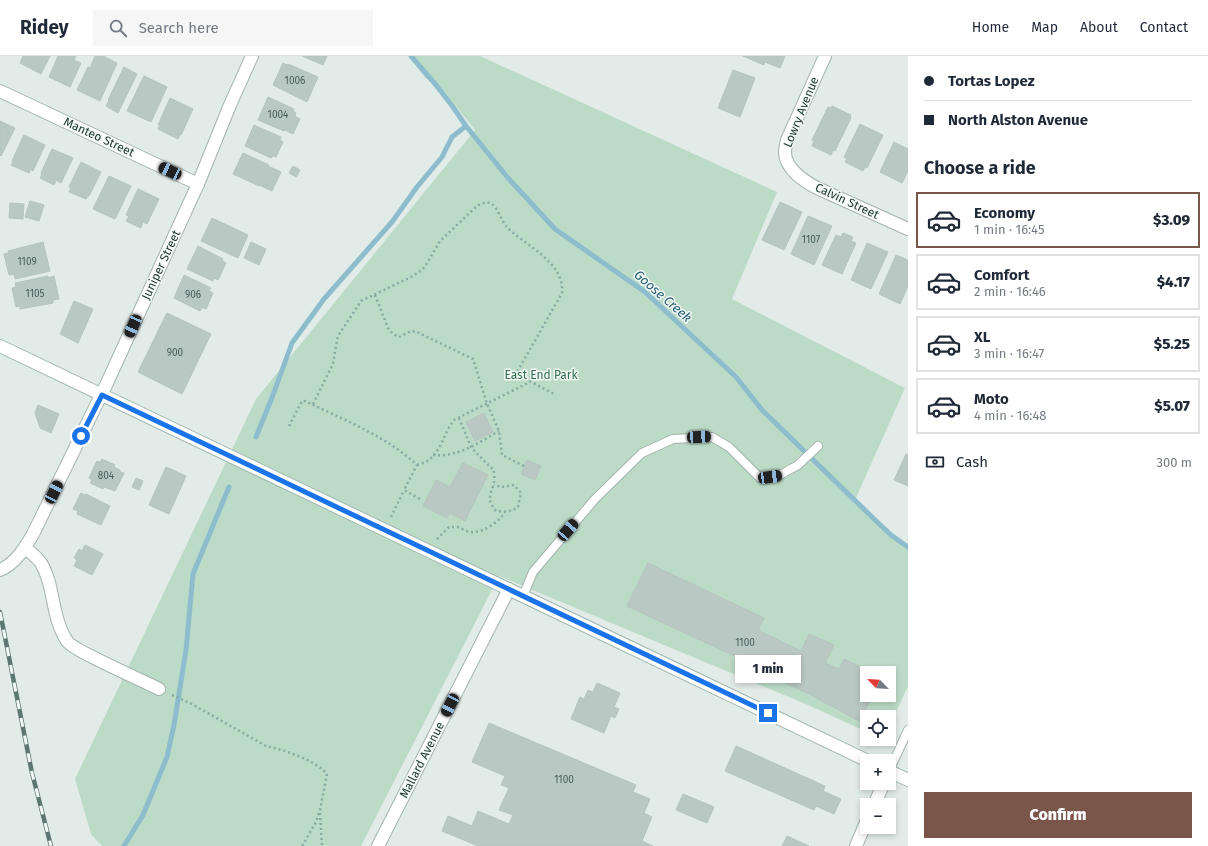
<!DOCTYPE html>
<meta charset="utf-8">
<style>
:root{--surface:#fff;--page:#f6f6f7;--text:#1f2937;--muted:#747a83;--line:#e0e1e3;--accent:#7a564a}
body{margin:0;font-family:"Fira Sans",sans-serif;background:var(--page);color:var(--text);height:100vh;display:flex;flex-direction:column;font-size:15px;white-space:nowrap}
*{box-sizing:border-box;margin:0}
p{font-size:13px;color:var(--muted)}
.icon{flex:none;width:22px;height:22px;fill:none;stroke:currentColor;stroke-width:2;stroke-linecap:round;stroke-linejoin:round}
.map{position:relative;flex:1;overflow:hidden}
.details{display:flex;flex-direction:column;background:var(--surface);width:300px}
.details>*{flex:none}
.guide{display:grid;align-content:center;height:88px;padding:0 16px;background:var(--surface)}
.needle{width:26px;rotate:294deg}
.tools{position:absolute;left:860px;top:610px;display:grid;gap:8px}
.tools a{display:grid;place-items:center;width:36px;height:36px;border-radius:0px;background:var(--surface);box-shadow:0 2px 6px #0003;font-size:20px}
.end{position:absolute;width:18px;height:18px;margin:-9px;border:5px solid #1a73e8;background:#fff;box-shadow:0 0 0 2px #fff}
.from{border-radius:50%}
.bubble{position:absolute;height:28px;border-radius:0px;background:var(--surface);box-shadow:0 2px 6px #0003;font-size:13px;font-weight:800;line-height:28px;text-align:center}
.car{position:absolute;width:12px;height:24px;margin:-12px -6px;border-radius:5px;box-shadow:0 0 3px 1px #0007;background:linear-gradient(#222 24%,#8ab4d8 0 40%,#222 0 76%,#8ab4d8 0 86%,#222 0)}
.guide b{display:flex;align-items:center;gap:14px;height:38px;font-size:15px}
.guide b+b{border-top:1px solid var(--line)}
.guide i{width:10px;height:10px;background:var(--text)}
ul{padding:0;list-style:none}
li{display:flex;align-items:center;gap:12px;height:56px;margin:0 8px 6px;padding:0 8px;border:2px solid var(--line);border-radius:0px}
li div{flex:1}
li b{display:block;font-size:15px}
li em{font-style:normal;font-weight:800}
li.on{border-color:var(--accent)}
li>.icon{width:36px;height:36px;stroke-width:1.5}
h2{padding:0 16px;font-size:18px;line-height:48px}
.pay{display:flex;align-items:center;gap:10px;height:44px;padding:0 16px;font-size:15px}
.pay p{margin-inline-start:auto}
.cta{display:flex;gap:8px;margin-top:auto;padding:8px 16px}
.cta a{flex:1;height:46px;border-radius:0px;background:var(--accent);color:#fff;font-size:16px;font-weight:800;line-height:46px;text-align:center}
header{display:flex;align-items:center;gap:24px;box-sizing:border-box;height:56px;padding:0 20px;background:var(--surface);border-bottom:1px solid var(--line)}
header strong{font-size:19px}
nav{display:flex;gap:22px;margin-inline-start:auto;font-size:14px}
.search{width:280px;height:36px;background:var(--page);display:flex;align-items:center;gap:10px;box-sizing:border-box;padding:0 14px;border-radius:0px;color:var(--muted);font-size:15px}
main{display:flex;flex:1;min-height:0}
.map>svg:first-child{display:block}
.green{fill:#bcdbc7;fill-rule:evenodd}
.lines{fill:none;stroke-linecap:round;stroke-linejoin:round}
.stream{stroke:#8dbdcd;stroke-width:5}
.building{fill:#bac8c4;stroke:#b4c4bf}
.lane-casing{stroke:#a4b3ae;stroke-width:10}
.street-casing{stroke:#a4b3ae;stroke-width:14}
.secondary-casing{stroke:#a1b6b0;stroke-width:14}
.path{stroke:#84aca3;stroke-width:2.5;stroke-dasharray:2 3;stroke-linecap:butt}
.lane{stroke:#fff;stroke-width:8}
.street{stroke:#fff;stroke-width:12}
.secondary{stroke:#fff;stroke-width:12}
.rail-casing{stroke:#5d7671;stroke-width:4.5}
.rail{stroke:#f2f8f5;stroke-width:3;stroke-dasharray:9;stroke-linecap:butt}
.route{stroke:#1a73e8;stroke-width:5}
.labels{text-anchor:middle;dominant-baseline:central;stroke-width:3;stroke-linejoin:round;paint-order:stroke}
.number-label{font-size:10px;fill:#495e5a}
.street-label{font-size:12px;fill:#233b36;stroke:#f2f8f5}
.park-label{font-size:12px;fill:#306f4d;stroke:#f2f8f5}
.water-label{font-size:13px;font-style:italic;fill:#215e72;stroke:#f2f8f5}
</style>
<header>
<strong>Ridey</strong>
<div class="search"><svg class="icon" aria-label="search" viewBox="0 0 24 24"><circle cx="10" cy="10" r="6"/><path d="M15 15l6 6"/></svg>Search here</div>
<nav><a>Home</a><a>Map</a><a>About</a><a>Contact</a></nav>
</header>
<main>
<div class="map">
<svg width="908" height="790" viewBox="0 0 908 790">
<rect width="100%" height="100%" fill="#e1ebe7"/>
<path class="green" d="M409,0H480L777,136L732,243L905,332L855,444L891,479L908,491V630L889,672V661H867V676L808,649L499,520L361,790H102L91,778L75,723L256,343L475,74L438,28L425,22ZM867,617H889V639H867Z"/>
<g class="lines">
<g class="stream">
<polyline points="411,0 436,29 453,51 466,70 508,122 555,173 645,236 736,321 762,354 872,461 891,479 908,491"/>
<polyline points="256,381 273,339 292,287 324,243 392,166 417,131 442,101 452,81 466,70"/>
<polyline points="124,790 143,759 167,701 174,669 186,594 193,518 229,431"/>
</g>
</g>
<g class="building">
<polygon points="23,0 50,0 41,18 20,7"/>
<polygon points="58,0 76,0 74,4 81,7 70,31 49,21"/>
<polygon points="95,0 103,0 117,7 100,45 77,34 88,11 90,12"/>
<polygon points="302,0 327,0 323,9"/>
<polygon points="743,0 785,0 780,12 765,6 764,9"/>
<polygon points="283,7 287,9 288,8 318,21 307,46 273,29"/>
<polygon points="124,11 137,18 118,57 106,50 109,45 108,44"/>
<polygon points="733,14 755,22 740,61 718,52"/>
<polygon points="144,20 167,31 151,66 127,55"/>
<polygon points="268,41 294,53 293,55 296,57 295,60 300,63 293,78 285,74 284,75 258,64"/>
<polygon points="170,42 193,53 181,79 180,79 178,83 158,73 160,69 158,69"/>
<polygon points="832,50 851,59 850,61 851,62 835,95 833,94 831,99 812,90 814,85 812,84 828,51 831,52"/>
<polygon points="0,65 15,72 1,100 0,99"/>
<polygon points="860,68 883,79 867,112 865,111 863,115 845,106 847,103 844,101"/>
<polygon points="254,69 281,81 280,84 283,86 276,101 273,100 271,102 245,90"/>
<polygon points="24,79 45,89 33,115 30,113 29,117 11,109 13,106 12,105"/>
<polygon points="894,86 908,93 908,115 902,127 880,116"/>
<polygon points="52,93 73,102 61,127 56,124 54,129 40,122 42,118 41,117"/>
<polygon points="243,97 269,109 268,110 281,116 272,135 259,129 259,130 233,118"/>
<polygon points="81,106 101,116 89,140 88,140 86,143 69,136 71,132 69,131"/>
<polygon points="293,110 300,114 296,121 289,117"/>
<polygon points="109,120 131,130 115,163 93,153"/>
<polygon points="138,133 159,143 147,168 143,166 141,172 126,165 129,160 126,159"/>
<polygon points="30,145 44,149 39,165 25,161"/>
<polygon points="780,146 802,156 784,194 762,184"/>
<polygon points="10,147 24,148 23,163 9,162"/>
<polygon points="808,160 832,170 814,209 791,198"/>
<polygon points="212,162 248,179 238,202 201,185"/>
<polygon points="843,177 853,181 851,185 856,187 842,218 822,209 836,179 841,181"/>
<polygon points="43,186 50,215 15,223 14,218 9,219 4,198 9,197 8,195"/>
<polygon points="251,186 266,193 259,209 244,202"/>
<polygon points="867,187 888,196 871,233 851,224"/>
<polygon points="198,190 223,203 222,205 226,207 218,224 214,222 213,225 187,213"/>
<polygon points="896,199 908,204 908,230 900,248 879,238"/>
<polygon points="184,219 211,232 209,235 213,237 206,253 202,251 200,255 174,242"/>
<polygon points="48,220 49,222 54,220 59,243 53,244 53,247 20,253 20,250 16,251 12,232 16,231 15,227"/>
<polygon points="74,245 93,253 78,287 60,278"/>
<polygon points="167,257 211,278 182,338 138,316"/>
<polygon points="38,349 59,358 51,377 40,372 35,357"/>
<polygon points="484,357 493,376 475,385 466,366"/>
<polygon points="906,398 908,399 908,430 894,424"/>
<polygon points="102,403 115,409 114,411 120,414 120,416 124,417 115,435 104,431 103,433 90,427 92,424 89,422 97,405 100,406"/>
<polygon points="527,404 541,410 535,424 521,418"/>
<polygon points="463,407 488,419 465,465 450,457 447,462 423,450 436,424 450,431"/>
<polygon points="166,411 186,420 169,458 149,449"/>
<polygon points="136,422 143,425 139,434 132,431"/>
<polygon points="81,437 85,439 86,438 110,450 101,469 77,458 78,455 73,453"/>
<polygon points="85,489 103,498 92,519 74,510 77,504 74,502 79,493 82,495"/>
<polygon points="648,507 764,562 758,574 801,595 809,578 834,589 825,607 839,613 844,603 874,617 867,617 867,639 873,639 859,665 809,638 741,606 743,604 627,550"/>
<polygon points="597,627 620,637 614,651 619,653 615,662 611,660 604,677 571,663 580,641 584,643 588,634 593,636"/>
<polygon points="489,667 636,729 633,736 650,743 644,757 652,761 642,785 653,790 478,790 442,775 448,760 472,770 478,755 509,768 513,759 499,754 509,732 501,729 505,720 472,706"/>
<polygon points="736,690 825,730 823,735 841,743 834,758 816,750 814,754 725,715"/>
<polygon points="683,738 714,751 707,767 676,754"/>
<polygon points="787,780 809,790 782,790"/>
</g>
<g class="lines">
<defs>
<g id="lane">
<polyline points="523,540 533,516 595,443 642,397 673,383 712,381 729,391 760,422 780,419 798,409 818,390"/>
<polyline points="889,715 908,674"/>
</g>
<g id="street">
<path d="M825,0L787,84C786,88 785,93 785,97C786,114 804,125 817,132L908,173"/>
<polyline points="0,35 198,128"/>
<path d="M25,492C30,496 37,501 41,507C55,530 51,561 67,585C72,594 144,625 159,633"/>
<path d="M0,514C15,508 25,492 33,478L107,327L198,128L230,49L252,0"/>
<polyline points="874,749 884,727"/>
<polyline points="378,790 509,533"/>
<polyline points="856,790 867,764"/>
</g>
<g id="secondary">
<polyline points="0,290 868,705"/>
<polyline points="889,715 908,724"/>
</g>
</defs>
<use href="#lane" class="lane-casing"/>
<use href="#street" class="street-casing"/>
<use href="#secondary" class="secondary-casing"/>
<g class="path">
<polyline points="375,239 388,272 393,278 399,281 411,275 417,276 473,303 487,348 499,375 502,399 524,410"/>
<path d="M313,348L333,308L336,290L338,280L361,245L411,221L422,214L426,209L440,185L477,150C482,147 487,145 492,148C498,152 501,165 507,171C525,190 565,206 562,237L516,318L556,339"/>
<path d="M459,362L471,391L485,406L494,414C494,419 495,426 493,430C489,442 488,445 496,455C504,456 511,456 518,451L521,437L514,429L502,431L494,429"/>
<path d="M289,370L302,345H305C342,363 388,381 417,409L404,434L420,443"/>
<path d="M433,399C457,402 480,386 499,375"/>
<path d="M417,409C420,408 424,407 427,405C441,397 444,376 454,364L530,326"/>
<polyline points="391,461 404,434"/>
<path d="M437,483L449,471C452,471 455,471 458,471C463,473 468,477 474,476C484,476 500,465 505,456"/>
<path d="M172,639L190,647L266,690C285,694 315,704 327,718L320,754L316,766L302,790"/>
<polyline points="320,757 322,790"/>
</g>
<use href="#lane" class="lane"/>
<use href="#street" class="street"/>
<use href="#secondary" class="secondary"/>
<defs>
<polyline id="rail" points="0,556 32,717 51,790"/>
</defs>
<use href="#rail" class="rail-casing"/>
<use href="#rail" class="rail"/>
</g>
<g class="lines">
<polyline class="route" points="81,380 102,339 768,657"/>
</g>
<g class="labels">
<g class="number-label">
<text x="295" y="25">1006</text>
<text x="278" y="59">1004</text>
<text x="811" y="184">1107</text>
<text x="27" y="206">1109</text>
<text x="35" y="238">1105</text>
<text x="193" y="239">906</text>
<text x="175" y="297">900</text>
<text x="106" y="420">804</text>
<text x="745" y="587">1100</text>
<text x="564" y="724">1100</text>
</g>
<g class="street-label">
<text transform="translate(801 56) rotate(-68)">Lowry Avenue</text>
<text transform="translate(99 81) rotate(25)">Manteo Street</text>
<text transform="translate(847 145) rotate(25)">Calvin Street</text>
<text transform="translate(161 209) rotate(-65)">Juniper Street</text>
<text transform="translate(422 704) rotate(-63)">Mallard Avenue</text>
</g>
<g class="park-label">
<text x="541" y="319">East End Park</text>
</g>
<g class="water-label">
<text transform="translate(663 240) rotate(41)">Goose Creek</text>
</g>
</g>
</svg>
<div class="tools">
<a><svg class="needle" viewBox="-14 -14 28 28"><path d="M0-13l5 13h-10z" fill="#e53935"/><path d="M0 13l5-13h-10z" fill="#747a83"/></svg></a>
<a><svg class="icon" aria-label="locate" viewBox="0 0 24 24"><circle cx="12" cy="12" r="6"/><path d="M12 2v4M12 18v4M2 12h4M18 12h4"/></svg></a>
<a>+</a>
<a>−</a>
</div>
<i class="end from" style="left:81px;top:380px"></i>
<i class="end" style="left:768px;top:657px"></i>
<div class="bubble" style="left:735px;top:599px;width:66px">1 min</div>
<i class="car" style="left:170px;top:115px;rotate:295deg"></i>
<i class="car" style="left:133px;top:270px;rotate:204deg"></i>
<i class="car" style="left:699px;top:381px;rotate:87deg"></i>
<i class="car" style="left:770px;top:421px;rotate:82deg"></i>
<i class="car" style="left:54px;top:436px;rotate:26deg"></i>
<i class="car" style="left:568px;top:474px;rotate:41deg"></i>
<i class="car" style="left:450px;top:649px;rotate:207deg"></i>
</div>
<section class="details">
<div class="guide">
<b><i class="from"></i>Tortas Lopez</b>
<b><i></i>North Alston Avenue</b>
</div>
<h2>Choose a ride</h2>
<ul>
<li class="on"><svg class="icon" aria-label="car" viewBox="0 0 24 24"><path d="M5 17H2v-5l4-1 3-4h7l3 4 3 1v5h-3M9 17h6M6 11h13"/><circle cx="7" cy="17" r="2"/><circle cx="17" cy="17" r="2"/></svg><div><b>Economy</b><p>1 min · 16:45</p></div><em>$3.09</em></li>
<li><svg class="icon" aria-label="car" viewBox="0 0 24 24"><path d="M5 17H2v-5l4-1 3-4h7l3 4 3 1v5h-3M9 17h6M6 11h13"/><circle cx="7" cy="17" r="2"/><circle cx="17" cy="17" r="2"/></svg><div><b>Comfort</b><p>2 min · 16:46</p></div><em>$4.17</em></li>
<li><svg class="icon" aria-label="car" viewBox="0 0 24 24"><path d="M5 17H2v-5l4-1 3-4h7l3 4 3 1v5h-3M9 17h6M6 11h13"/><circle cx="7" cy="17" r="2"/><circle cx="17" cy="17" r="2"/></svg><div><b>XL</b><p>3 min · 16:47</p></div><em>$5.25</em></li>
<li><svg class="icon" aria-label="car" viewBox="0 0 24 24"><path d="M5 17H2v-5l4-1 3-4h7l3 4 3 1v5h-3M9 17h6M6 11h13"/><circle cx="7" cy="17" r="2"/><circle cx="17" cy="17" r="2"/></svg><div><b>Moto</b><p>4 min · 16:48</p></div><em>$5.07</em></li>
</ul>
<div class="pay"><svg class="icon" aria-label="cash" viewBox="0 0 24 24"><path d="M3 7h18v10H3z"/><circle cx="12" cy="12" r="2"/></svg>Cash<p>300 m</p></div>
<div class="cta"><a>Confirm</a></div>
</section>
</main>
